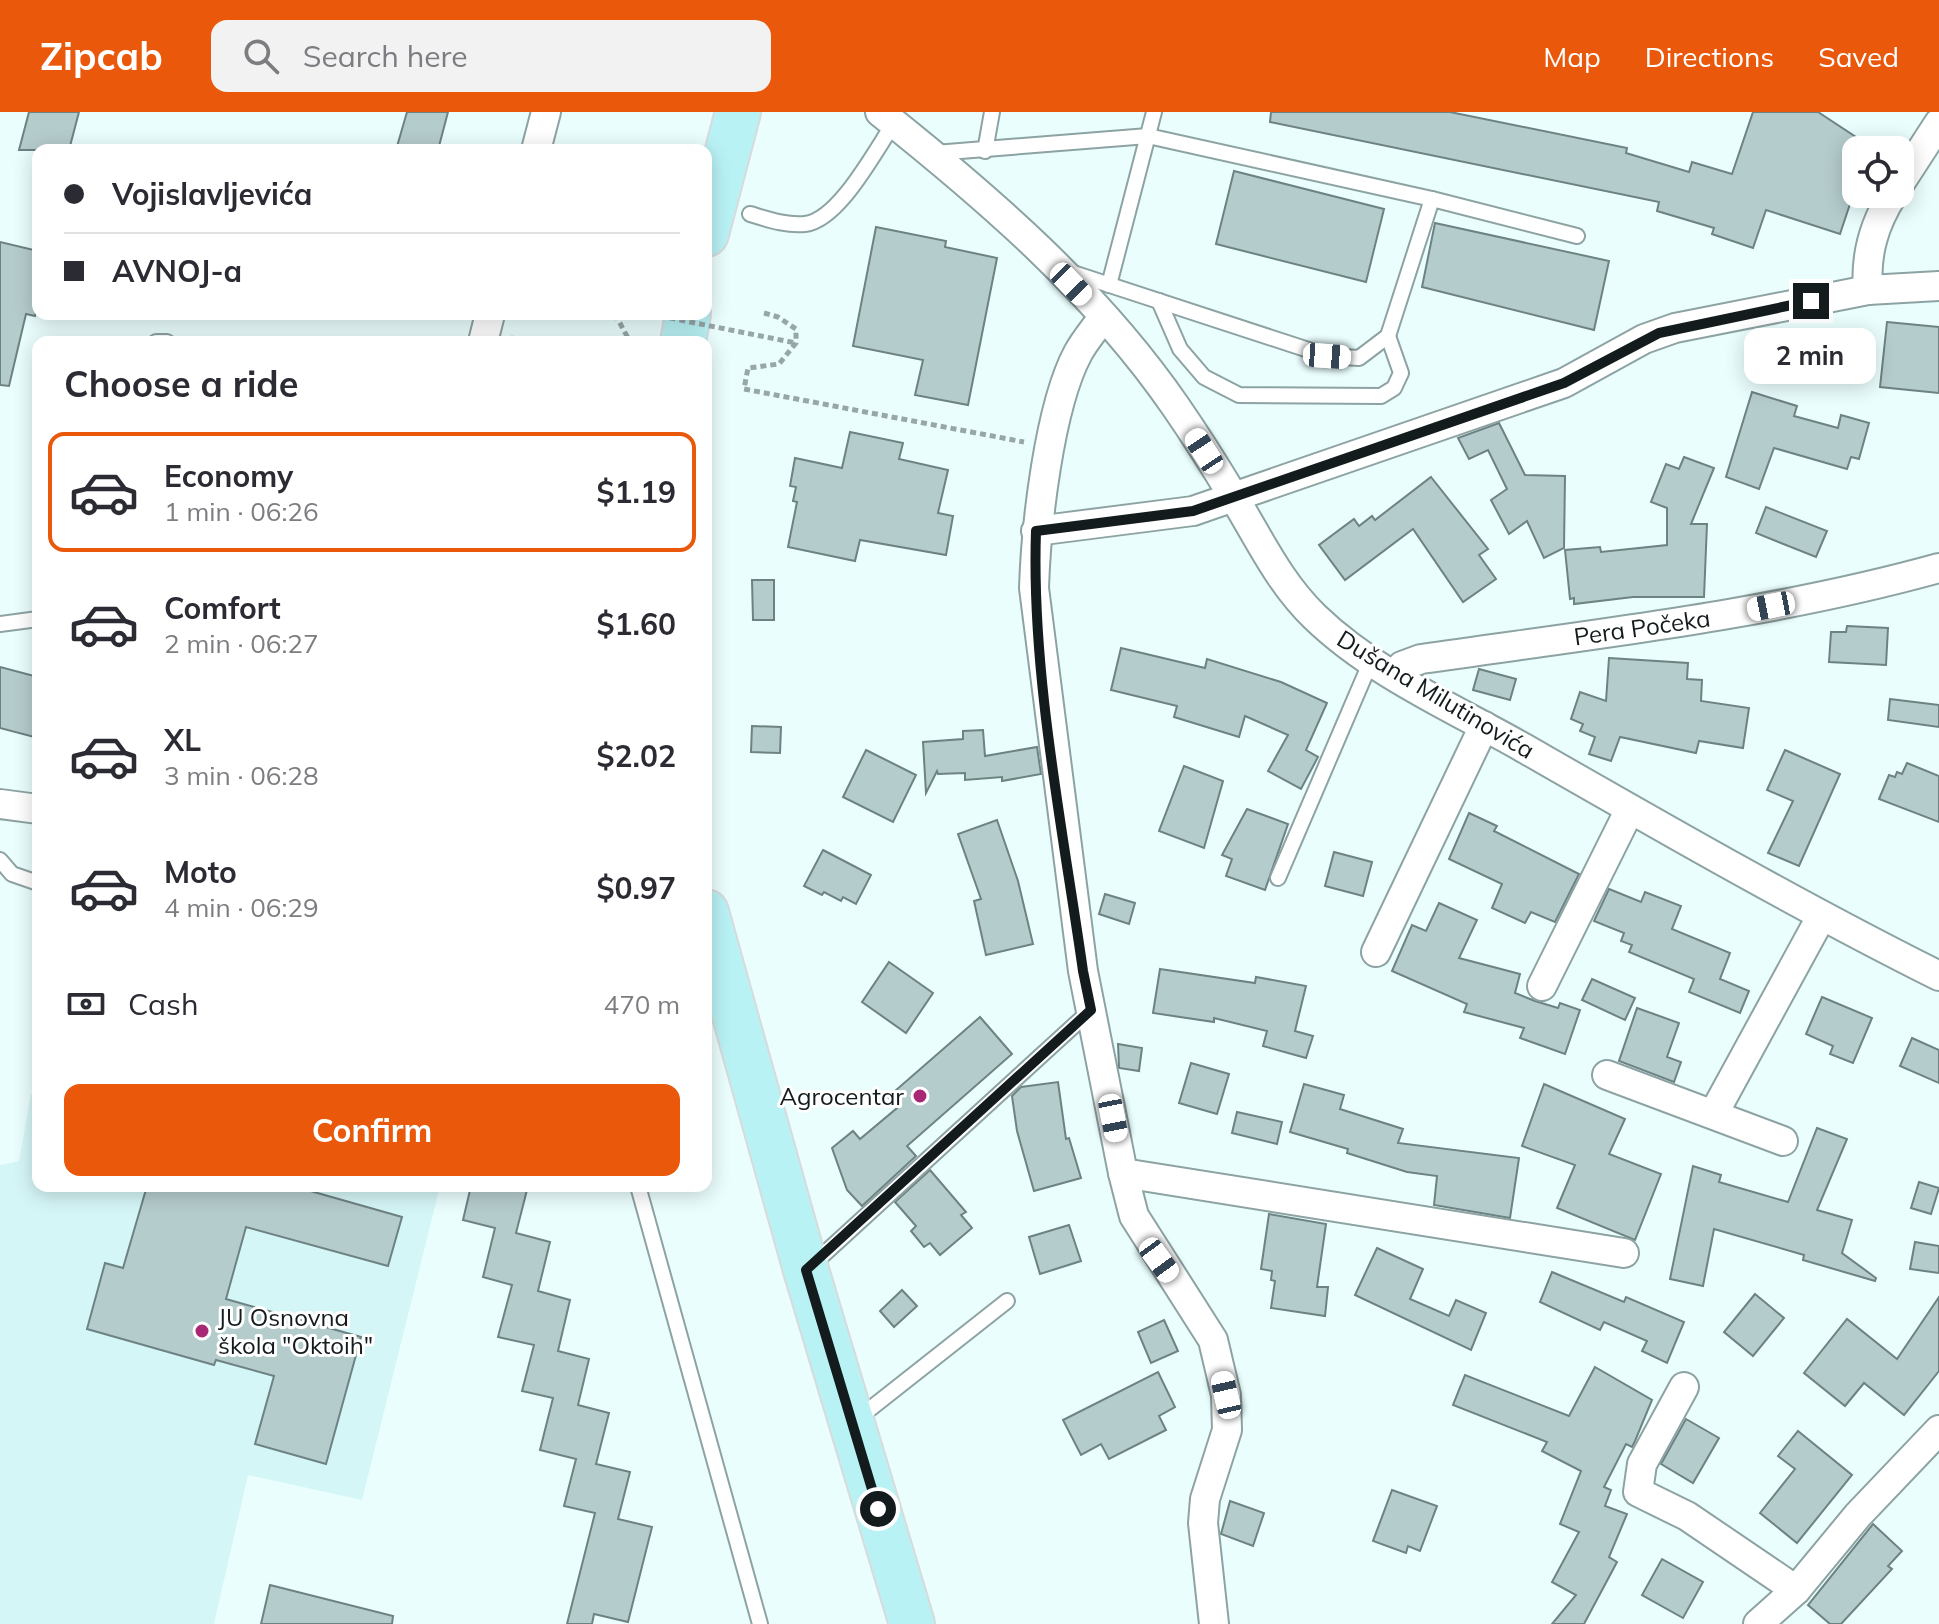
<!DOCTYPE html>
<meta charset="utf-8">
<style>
:root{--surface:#fff;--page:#f2f2f3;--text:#2b2b33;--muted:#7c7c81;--line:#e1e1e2;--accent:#ea580c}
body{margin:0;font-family:Mulish,sans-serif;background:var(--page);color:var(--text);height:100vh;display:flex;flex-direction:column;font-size:30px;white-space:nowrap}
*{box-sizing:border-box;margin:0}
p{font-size:26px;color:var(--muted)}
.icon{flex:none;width:44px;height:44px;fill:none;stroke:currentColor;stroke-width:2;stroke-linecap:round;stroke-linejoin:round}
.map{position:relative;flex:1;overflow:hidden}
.sheet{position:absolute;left:32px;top:224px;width:680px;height:856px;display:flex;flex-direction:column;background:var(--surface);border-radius:16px;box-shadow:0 4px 20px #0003}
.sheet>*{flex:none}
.top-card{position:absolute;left:32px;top:32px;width:680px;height:176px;border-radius:16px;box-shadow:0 4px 20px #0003;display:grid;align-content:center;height:176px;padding:0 32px;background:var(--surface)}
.controls{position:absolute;left:1842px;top:24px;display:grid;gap:16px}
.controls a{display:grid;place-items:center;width:72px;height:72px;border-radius:16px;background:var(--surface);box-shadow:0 4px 20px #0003;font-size:40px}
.end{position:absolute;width:36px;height:36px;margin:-18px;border:10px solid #131b1c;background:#fff;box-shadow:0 0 0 4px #fff}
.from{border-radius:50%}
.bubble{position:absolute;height:56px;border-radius:16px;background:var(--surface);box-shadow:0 4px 20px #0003;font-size:26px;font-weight:700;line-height:56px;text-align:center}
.car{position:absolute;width:24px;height:48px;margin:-24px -12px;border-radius:10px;box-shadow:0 0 6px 2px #0007;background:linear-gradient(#fff 24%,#345 0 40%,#fff 0 76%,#345 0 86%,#fff 0)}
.top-card b{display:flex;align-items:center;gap:28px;height:76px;font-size:30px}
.top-card b+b{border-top:2px solid var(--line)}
.top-card i{width:20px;height:20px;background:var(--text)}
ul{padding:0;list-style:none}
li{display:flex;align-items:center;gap:24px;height:120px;margin:0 16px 12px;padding:0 16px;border:4px solid transparent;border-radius:16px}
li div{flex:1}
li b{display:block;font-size:30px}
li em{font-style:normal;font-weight:700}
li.current{border-color:var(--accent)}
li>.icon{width:72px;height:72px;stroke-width:1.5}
h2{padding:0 32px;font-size:36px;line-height:96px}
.pay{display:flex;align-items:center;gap:20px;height:88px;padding:0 32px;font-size:30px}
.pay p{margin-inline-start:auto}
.primary-button{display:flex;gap:16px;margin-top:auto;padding:16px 32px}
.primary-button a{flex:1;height:92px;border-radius:16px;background:var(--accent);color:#fff;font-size:32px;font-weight:700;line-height:92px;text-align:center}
header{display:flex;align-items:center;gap:48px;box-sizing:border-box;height:112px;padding:0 40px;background:var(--accent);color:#fff}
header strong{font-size:38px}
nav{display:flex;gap:44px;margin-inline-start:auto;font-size:28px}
.search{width:560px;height:72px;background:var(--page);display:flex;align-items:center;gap:20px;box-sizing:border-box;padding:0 28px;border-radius:16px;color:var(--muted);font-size:30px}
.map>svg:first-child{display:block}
.built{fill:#d5f6f7}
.building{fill:#b5cccd;stroke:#6d8283;stroke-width:2}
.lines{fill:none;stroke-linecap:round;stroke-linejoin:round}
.service-casing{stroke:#8da3a3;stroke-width:18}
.minor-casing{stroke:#8da3a3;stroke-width:32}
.primary-casing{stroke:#d9dbdb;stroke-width:48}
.path{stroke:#97a6a6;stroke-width:5;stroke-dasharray:6 4;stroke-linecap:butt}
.service{stroke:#fff;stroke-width:14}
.minor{stroke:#fff;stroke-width:28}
.primary{stroke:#b9f2f5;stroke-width:44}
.path-bridge{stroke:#97a6a6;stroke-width:5;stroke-dasharray:6 4;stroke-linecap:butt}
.route{stroke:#131b1c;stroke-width:10}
.poi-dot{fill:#a92875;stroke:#fff;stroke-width:3}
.labels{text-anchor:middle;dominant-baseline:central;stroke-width:6;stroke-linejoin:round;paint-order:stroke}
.street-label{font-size:24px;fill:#131b1c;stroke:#fff}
.poi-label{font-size:24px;fill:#131b1c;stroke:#fff;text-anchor:end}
</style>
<header>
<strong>Zipcab</strong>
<div class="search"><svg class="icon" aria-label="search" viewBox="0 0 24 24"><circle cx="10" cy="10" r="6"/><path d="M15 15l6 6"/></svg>Search here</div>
<nav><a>Map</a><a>Directions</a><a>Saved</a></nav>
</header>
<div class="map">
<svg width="1939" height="1512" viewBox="0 0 1939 1512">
<rect width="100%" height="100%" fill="#ebfefe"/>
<polygon class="built" points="38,981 38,1074 440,1074 362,1388 248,1363 214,1512 0,1512 0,1053 19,1049 31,982"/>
<g class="building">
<polygon points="29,0 79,0 69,38 19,38"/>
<polygon points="407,0 448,0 438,38 396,38"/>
<polygon points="1271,0 1450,0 1627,36 1626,41 1689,60 1692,50 1732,62 1753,0 1818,0 1856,25 1856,74 1840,122 1766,98 1753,136 1712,122 1714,116 1657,99 1659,90 1270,10"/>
<polygon points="1234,59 1384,97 1366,170 1216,132"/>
<polygon points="1435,111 1609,149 1594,218 1422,175"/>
<polygon points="876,115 946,129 945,135 997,146 968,293 915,283 923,248 853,234"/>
<polygon points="0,130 38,139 38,191 35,204 26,202 9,274 0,273"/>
<polygon points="1887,210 1939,215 1939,281 1880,275"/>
<polygon points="1752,280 1797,294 1794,304 1838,316 1841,303 1869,311 1859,347 1851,345 1847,357 1774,336 1759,377 1726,365"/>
<polygon points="1499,311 1525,363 1565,364 1564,436 1544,446 1527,409 1509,422 1491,388 1507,377 1488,338 1469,347 1458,326"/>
<polygon points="850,320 903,331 899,347 948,358 938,401 953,404 946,443 860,428 855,449 788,435 797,390 793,389 796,375 790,374 795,346 842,356"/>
<polygon points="1684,345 1714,356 1691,412 1707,412 1704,485 1633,485 1574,492 1574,486 1570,487 1565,438 1600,435 1601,440 1667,433 1667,396 1651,390 1666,352 1679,357"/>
<polygon points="1431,365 1488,437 1479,443 1496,467 1463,490 1413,417 1345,468 1319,433 1354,407 1359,414 1372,404 1375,408"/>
<polygon points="1766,395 1827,419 1816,445 1756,421"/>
<polygon points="752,468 774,468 774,508 753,508"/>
<polygon points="1847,514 1888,516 1886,553 1829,550 1831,520 1846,520"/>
<polygon points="1121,536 1205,556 1207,547 1281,570 1327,591 1306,638 1318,645 1301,677 1268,659 1288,623 1245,604 1239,625 1174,605 1177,594 1111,578"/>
<polygon points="1609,546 1688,551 1687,567 1702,568 1701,589 1749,596 1743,636 1699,629 1696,641 1620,625 1611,649 1589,642 1595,625 1580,619 1583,612 1571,607 1580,580 1606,589"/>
<polygon points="0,555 38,565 38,626 0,616"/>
<polygon points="1479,557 1516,567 1510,588 1473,578"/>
<polygon points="1890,587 1939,593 1939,615 1888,608"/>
<polygon points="752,614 781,615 780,641 751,640"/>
<polygon points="983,618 985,644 1037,635 1041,662 1002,669 1002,665 965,668 965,661 938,662 937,659 926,681 923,630 963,627 963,619"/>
<polygon points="866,638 916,663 893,710 843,685"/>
<polygon points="1785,638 1840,662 1799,754 1768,741 1793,689 1767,678"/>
<polygon points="1907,651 1939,664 1939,710 1879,687 1889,663 1895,665 1897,660 1902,662"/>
<polygon points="1184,654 1223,669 1204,736 1159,719"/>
<polygon points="1247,697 1288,712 1265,778 1226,764 1232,747 1222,743"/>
<polygon points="1469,701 1497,714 1494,719 1579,762 1555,810 1531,800 1525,811 1492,796 1502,772 1449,747"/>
<polygon points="997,708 1018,769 1033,832 986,843 974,789 981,787 958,722"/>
<polygon points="823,738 871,763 856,792 843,785 841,789 824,780 822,783 804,774"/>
<polygon points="1334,740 1372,750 1363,784 1325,774"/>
<polygon points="1609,777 1641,790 1645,780 1681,794 1672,817 1730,841 1720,867 1749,879 1740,901 1689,880 1694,867 1629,840 1632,833 1621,829 1624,821 1594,809"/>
<polygon points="1105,782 1135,791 1129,812 1099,802"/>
<polygon points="1439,791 1477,808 1459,846 1520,862 1515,881 1535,889 1558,896 1560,891 1580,898 1565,942 1520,926 1524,916 1464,900 1467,892 1392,859 1412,813 1426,819"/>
<polygon points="889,850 933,881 906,921 862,890"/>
<polygon points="1160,857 1255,871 1256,865 1306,874 1295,919 1313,924 1306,946 1263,934 1267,919 1214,906 1214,910 1153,901"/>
<polygon points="1592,867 1635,886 1625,908 1582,888"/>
<polygon points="1822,885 1872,906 1853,951 1830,942 1833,934 1806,922"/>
<polygon points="1637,896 1679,911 1667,945 1681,950 1674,970 1619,949"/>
<polygon points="980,905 1012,942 907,1034 916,1044 862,1094 847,1078 832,1036 853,1019 860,1027 897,996 888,985"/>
<polygon points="1912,926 1939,938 1939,971 1900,954"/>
<polygon points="1118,932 1142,936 1139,959 1119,956"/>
<polygon points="1191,951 1229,962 1217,1002 1179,991"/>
<polygon points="1058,970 1066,1027 1069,1026 1081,1066 1034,1079 1017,1019 1012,984 1021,975"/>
<polygon points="1304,972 1344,983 1340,997 1403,1017 1398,1031 1519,1046 1510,1106 1434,1093 1437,1064 1407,1060 1347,1041 1348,1037 1290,1020"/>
<polygon points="1544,972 1625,1007 1609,1042 1661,1062 1635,1128 1557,1096 1575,1053 1522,1034"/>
<polygon points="1237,1000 1282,1010 1277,1032 1232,1021"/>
<polygon points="1817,1016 1847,1027 1817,1098 1852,1108 1842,1141 1876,1166 1875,1169 1803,1148 1804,1143 1714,1117 1703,1174 1670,1167 1693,1054 1721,1063 1719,1070 1788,1090"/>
<polygon points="930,1058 966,1100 961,1103 972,1116 940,1143 930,1131 924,1135 911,1119 916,1114 895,1090"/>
<polygon points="1919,1070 1939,1076 1931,1102 1911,1096"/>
<polygon points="147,1074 293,1074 402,1105 388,1154 246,1115 226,1187 361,1225 326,1352 255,1332 274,1264 216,1248 214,1253 87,1217 105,1151 123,1156"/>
<polygon points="471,1074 528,1074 516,1121 550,1130 538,1179 570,1188 558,1239 589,1247 578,1293 609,1301 596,1352 630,1360 618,1407 652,1415 628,1510 594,1502 592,1512 567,1512 595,1401 564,1394 576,1347 540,1338 553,1286 522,1279 534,1233 498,1225 512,1173 483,1165 495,1116 463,1108"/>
<polygon points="1269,1102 1326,1112 1317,1175 1328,1175 1325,1204 1271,1196 1275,1169 1271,1168 1272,1159 1261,1157"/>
<polygon points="1069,1113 1081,1149 1040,1162 1029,1125"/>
<polygon points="1915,1130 1939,1134 1939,1161 1910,1157"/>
<polygon points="1377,1136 1423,1157 1410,1187 1449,1204 1456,1188 1486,1201 1471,1238 1355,1183"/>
<polygon points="1552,1160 1624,1190 1626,1185 1684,1210 1667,1251 1642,1239 1647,1229 1604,1210 1600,1218 1540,1190"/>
<polygon points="902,1178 917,1194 894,1215 880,1199"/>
<polygon points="1755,1182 1784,1206 1753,1244 1724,1220"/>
<polygon points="1939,1185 1939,1259 1904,1303 1864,1271 1845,1294 1804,1261 1847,1207 1897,1247"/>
<polygon points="1164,1208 1178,1239 1151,1251 1138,1220"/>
<polygon points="1595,1255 1652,1288 1635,1329 1632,1335 1626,1332 1604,1375 1611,1378 1605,1394 1627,1402 1609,1445 1617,1450 1584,1512 1552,1512 1576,1483 1552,1470 1579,1420 1560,1412 1581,1359 1542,1339 1547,1330 1453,1293 1465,1263 1569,1304"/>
<polygon points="1158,1260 1175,1295 1159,1304 1166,1318 1109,1347 1101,1332 1081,1343 1063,1308"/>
<polygon points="1686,1307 1719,1326 1693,1371 1661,1352"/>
<polygon points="1798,1319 1852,1363 1797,1431 1760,1401 1795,1357 1778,1344"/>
<polygon points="1392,1378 1437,1394 1420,1439 1408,1434 1406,1441 1373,1429"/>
<polygon points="1230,1389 1264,1401 1253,1434 1221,1422"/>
<polygon points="1873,1412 1902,1439 1888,1454 1892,1457 1841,1512 1830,1512 1808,1493"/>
<polygon points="1662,1447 1703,1470 1683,1506 1642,1483"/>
<polygon points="270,1473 393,1504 392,1512 261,1512"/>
</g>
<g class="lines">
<defs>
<g id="service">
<polyline points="985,39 992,0"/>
<polyline points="935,41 1148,24 1432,87 1577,124"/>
<path d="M750,102C767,107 786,114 805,112C839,108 875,39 894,11"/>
<polyline points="1070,160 1327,244 1359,246 1388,224 1432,87"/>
<polyline points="1109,173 1154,0"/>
<polyline points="1159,189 1180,237 1204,265 1239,283 1381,284 1394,276 1401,261 1388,224"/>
<polyline points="156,230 167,230"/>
<polyline points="0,512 38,507"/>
<polyline points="0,748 12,762 38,771"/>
<polyline points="1278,766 1371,549"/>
<polyline points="638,1074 760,1512"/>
<polyline points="812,1153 1091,898"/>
<polyline points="856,1308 1007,1189"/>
</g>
<g id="minor">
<path d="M880,0C988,86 1097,180 1176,295C1196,324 1215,354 1233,384C1259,426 1278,469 1315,505C1373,561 1453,596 1522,635C1660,714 1797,793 1939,864"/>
<polyline points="536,38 546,0"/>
<polyline points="1900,71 1939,11"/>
<path d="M1868,178C1865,142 1874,112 1893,82"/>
<path d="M1103,205C1095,217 1085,228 1078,241C1049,295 1036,414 1034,476L1083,859L1123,1061L1134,1104L1213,1228L1226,1283L1227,1318L1205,1387L1203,1411L1214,1512"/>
<polyline points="483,230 490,202"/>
<polyline points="1036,419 1193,399 1564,271 1644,227 1675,216 1868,178 1939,174"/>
<path d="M1394,562L1402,554L1421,547C1594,522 1770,503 1939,456"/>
<polyline points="0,692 38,697"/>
<polyline points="1376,840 1484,614"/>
<polyline points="1542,874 1630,697"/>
<polyline points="1607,963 1783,1029"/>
<polyline points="1714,1001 1821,805"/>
<polyline points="1123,1061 1624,1141"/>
<polyline points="1684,1275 1642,1352 1638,1380 1687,1404 1796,1478"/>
<polyline points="1758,1512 1796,1478 1858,1403 1939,1318"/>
</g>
<g id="primary">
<polyline points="706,122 738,0"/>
<polyline points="683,230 688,202"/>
<polyline points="706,800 806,1158 912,1512"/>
</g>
</defs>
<use href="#service" class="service-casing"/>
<use href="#minor" class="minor-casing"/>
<use href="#primary" class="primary-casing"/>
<g class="path">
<polyline points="764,201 778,205 796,217 796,231 779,252 748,256 744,277 1024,330"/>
<polyline points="615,202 628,226 635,230"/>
<polyline points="511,226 526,230"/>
</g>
<use href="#service" class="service"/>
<use href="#minor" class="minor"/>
<use href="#primary" class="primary"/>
<polyline class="path-bridge" points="650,202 796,231"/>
</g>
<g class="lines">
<path class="route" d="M878,1397L806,1158L1091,898L1083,859C1063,718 1031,561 1036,419L1193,399L1564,271L1659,221L1811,189"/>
</g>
<g class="poi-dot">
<circle cx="920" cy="984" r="8"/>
<circle cx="202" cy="1219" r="8"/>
</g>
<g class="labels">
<g class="street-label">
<text transform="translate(1642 515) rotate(-8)">Pera Počeka</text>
<text transform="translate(1436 582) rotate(31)">Dušana Milutinovića</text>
</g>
<g class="poi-label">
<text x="904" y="984">Agrocentar</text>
<text x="218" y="1205" text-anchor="start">JU Osnovna<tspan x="218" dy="28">škola "Oktoih"</tspan></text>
</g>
</g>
</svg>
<div class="controls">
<a><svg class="icon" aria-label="locate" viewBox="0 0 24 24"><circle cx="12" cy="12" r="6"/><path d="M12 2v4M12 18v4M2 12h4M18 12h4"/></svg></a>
</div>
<i class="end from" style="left:878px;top:1397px"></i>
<i class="end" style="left:1811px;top:189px"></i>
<div class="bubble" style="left:1744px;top:216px;width:132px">2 min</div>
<i class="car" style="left:1071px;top:172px;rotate:136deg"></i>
<i class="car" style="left:1327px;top:244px;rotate:94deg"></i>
<i class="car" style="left:1204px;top:339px;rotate:327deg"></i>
<i class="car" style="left:1771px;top:494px;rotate:259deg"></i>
<i class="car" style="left:1113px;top:1006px;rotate:169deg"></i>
<i class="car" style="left:1159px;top:1148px;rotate:144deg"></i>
<i class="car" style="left:1226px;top:1283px;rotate:347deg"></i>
<div class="top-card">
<b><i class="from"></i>Vojislavljevića</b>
<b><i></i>AVNOJ-a</b>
</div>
<section class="sheet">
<h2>Choose a ride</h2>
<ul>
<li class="current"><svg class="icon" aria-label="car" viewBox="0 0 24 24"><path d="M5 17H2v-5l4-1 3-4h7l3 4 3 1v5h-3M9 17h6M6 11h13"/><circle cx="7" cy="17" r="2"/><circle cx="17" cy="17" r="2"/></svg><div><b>Economy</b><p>1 min · 06:26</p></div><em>$1.19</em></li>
<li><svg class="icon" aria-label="car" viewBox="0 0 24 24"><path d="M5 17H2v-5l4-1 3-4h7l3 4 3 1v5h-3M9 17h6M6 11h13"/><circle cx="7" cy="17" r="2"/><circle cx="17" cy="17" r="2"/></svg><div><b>Comfort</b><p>2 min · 06:27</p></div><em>$1.60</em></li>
<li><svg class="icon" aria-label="car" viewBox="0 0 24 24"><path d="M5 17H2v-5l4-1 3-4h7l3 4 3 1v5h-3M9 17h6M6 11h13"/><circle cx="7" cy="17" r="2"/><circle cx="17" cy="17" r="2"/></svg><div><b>XL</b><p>3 min · 06:28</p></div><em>$2.02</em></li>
<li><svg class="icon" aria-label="car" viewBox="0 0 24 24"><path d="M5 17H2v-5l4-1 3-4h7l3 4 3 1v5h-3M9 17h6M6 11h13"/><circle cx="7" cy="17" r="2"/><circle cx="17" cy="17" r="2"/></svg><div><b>Moto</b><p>4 min · 06:29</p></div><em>$0.97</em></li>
</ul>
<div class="pay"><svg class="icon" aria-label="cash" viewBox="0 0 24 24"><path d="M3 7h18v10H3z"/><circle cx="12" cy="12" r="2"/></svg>Cash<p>470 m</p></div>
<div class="primary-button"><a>Confirm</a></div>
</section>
</div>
